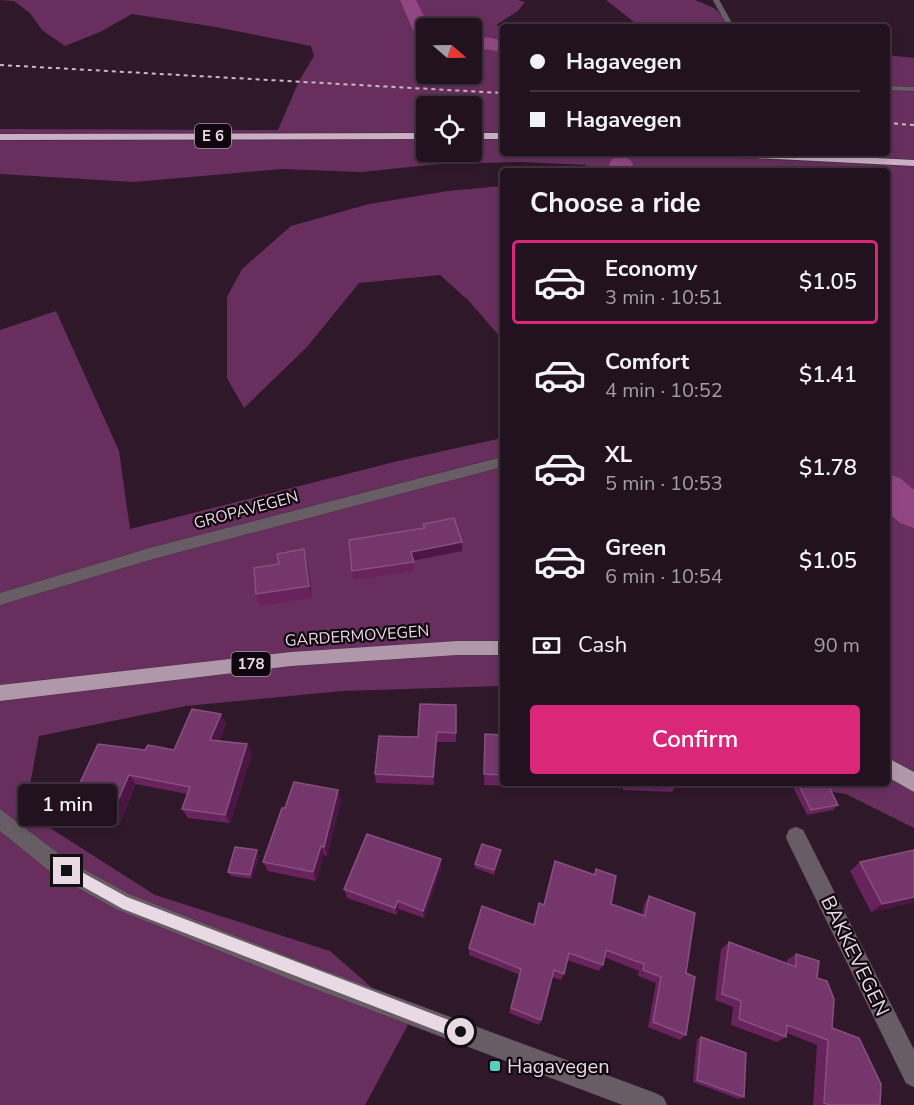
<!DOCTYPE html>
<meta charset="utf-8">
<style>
:root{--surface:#221220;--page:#2a1b29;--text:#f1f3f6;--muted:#a29ea5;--line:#3f323e;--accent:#db2777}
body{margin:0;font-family:"Nunito Sans",sans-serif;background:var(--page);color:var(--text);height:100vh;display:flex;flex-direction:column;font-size:22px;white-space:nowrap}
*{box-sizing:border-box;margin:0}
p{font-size:20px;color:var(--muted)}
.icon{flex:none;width:33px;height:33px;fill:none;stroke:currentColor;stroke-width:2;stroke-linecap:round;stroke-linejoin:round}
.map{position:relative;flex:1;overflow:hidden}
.drawer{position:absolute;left:500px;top:168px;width:390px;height:618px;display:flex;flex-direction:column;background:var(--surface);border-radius:6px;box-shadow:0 3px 9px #0003,0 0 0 2px var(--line)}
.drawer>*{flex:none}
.banner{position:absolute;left:500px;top:24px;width:390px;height:132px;border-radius:6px;box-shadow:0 3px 9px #0003,0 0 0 2px var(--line);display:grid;align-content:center;height:132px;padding:0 30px;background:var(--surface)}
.needle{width:39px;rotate:110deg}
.fabs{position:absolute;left:416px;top:18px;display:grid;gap:12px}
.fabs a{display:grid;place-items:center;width:66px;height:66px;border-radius:6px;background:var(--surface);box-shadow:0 3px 9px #0003,0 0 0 2px var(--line);font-size:30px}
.end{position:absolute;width:27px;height:27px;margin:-14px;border:8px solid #e8d9e4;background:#111;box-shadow:0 0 0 3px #111}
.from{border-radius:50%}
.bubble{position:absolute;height:42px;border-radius:6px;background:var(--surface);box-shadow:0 3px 9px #0003,0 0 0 2px var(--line);font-size:20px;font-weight:600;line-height:42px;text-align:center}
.banner b{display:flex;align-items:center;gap:21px;height:57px;font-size:22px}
.banner b+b{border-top:2px solid var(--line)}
.banner i{width:15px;height:15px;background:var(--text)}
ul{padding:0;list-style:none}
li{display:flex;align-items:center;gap:18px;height:84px;margin:0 12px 9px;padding:0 18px;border:3px solid transparent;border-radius:6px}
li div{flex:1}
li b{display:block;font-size:22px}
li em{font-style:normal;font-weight:600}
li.on{border-color:var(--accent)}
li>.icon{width:54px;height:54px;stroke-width:1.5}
h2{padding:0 30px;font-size:27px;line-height:72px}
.pay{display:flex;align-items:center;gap:15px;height:66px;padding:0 30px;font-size:22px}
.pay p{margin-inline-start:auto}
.action{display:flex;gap:12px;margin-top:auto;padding:12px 30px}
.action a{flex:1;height:69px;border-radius:6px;background:var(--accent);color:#fff;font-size:24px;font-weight:600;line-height:69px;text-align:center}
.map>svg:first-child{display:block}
.green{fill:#682f5e;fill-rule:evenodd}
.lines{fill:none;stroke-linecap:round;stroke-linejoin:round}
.river{fill:#914683;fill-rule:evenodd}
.minor-casing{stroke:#483344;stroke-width:1}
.major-casing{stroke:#483344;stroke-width:1}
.highway-casing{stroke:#483344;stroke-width:2}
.minor{fill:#685c65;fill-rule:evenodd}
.major{fill:#b098aa;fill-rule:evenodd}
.highway{fill:#ccafc5;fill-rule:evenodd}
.rail{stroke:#cabac6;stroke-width:2;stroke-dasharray:4 4;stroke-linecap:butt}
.wall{fill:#68235d}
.shaded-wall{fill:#4b1643}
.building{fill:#75366c;stroke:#87507e;stroke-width:1.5}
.route{fill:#e8d9e4}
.poi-dot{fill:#58cec0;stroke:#10070e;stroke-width:2}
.labels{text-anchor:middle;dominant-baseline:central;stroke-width:4.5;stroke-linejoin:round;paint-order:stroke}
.shield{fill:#10070e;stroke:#a79aa4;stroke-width:1.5}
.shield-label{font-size:15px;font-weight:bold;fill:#e8d9e4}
.street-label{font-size:16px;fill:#e8d9e4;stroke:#10070e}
.near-street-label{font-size:20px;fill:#e8d9e4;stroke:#10070e}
.near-poi-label{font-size:20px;fill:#e8d9e4;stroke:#10070e;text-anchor:start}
</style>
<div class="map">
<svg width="914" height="1105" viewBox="0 0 914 1105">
<rect width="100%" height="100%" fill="#2e182a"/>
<g class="green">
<path d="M517,0L525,2L518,11L496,25L502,27V153H886L887,55L914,58V828L846,794L775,783H886V171H586V165L521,162L440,164L361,172L282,169L134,182L0,174V129L278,130L299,81L314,56L311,46L216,27L132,14L100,32L65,46L42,30L30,13L14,1L0,0ZM426,28H471V74H426ZM426,106H471V152H426Z"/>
<polygon points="606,0 695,0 714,8 734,27 635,27 634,22"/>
<polygon points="502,186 502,339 469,301 440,275 359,283 307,347 244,408 227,378 227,297 242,269 291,226 369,204 448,191"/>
<polygon points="56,311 119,451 130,529 398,461 502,438 502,686 342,691 186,706 39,736 25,812 155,895 330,951 410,1021 365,1105 0,1105 0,330"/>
</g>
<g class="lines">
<g class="river">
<polygon points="400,0 416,0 427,23 434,28 426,28 426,36 413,30"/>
<polygon points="471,35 502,40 502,52 471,47"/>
<polygon points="621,157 630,159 636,171 612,171 609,164 612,159"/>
<polygon points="886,474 900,478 914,490 914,528 900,523 886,511"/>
</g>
<defs>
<g id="minor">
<polygon points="713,0 719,0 734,27 728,27"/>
<polygon points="886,86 914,87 914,91 886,90"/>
<polygon points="502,457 502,467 153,559 0,605 0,593 153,547"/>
<polygon points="0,809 67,860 129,894 299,961 655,1093 663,1097 667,1105 623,1105 299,983 116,909 53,874 0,831"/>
<polygon points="796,827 803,830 914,1050 914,1087 906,1083 789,844 786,837 789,830"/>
</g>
<g id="major">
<polygon points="457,641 502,641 502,655 457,655 291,666 0,701 0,685 291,652"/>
<polygon points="886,757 914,772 914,792 886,776"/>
</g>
<g id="highway">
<polygon points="426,133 426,139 0,140 0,134"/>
<rect x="471" y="133" width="31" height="6"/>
<polygon points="712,153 778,153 914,160 914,166 717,156"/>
</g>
</defs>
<use href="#minor" class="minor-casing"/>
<use href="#major" class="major-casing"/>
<use href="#highway" class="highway-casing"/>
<use href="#minor" class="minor"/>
<use href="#major" class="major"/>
<use href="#highway" class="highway"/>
<g class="rail">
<polyline points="0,65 502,93"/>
<polyline points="886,123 914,125"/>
</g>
</g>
<g class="wall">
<polygon points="423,524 462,542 462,551 413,560 414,571 353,580 352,571 424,528"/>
<polygon points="307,561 312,598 260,606 256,594 279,564"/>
<polygon points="456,705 456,742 437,742 434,785 376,783 375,774"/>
<polygon points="221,714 226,724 219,741 252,754 230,823 188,818 182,809 187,794 136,784 119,825 76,819 67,811 145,750 174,750"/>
<polygon points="485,734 502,735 502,783 539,783 538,787 484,785"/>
<polygon points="622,783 677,783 672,792 623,790"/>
<polygon points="791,783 827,783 838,805 833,810 807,815"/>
<polygon points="341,800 327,856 324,855 316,881 268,871 263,862 285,808"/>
<polygon points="501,850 494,875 475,868 475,864"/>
<polygon points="914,850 914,902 871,912 850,871 860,862"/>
<polygon points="259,855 252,879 231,876 228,872"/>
<polygon points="441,868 424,918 399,909 397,915 347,898 344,889"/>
<polygon points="596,869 611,904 642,915 644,904 649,896 686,973 686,1035 680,1040 648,1027 656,983 638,976 639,971 604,957 603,965 599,971 567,960 564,974 561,980 552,977 541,1020 539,1025 509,1013 520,975 469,955 469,948 534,925 594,874"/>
<polygon points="729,942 787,964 787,960 796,954 817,978 832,1028 880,1105 813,1105 817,1045 787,1033 786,1037 777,1042 731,1025 733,1007 715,1000 721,949"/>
<polygon points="701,1037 744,1097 739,1099 693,1082 697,1039"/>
</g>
<g class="shaded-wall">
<polygon points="462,542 462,551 412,561 411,552"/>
<polygon points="304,549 307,561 312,598 309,586"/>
<polygon points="221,714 226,724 215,750 210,740"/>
<polygon points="437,732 437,742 434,785 433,777"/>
<polygon points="247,744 252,754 230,823 225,815"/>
<polygon points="129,775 136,784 119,825 111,816"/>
<polygon points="338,790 341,800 327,856 324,847"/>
<polygon points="321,846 324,855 316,881 313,872"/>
<polygon points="257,850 259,855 252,879 250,875"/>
<polygon points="441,859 441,868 424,918 423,911"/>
<polygon points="914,897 914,902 871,912 882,904"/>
<polygon points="398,901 399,909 397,915 395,908"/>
</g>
<g class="building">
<polygon points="454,518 462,542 411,552 414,562 352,571 349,540 425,528 423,524"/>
<polygon points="304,549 309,586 256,594 254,568 279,564 277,554"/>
<polygon points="420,704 456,705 456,733 437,732 433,777 375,774 379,736 418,737"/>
<polygon points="192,709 221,714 210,740 247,744 225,815 182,809 190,787 129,775 111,816 67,811 98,744 145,750 148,745 174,750"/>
<polygon points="485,734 502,735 502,775 484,774"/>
<polygon points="294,782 338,790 324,847 321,846 313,872 263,862 282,808 285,808"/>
<polygon points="798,783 827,783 838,805 811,810"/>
<polygon points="367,834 441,859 423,911 398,901 395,908 344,889"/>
<polygon points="482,844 501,850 494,870 475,864"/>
<polygon points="235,847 257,850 250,875 228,872"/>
<polygon points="914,850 914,897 882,904 860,862"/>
<polygon points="555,861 595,875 596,869 616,876 611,904 645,916 649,896 695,913 686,973 695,977 686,1035 653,1022 661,977 643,970 644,964 606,950 603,965 569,953 564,974 554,970 541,1020 511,1008 521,969 469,948 482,906 534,925 539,903 544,905"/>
<polygon points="729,942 796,967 796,954 819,961 817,978 827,981 834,999 832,1028 859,1038 881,1084 880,1105 830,1105 824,1103 828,1040 787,1025 786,1037 739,1019 741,1001 722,994"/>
<polygon points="701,1037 746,1053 744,1097 697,1080"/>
</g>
<polygon class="route" points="67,864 127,897 467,1027 469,1032 467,1037 461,1040 123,909 62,875 62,866"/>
<rect class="poi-dot" x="489" y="1060" width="12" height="12" rx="3"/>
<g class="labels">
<g class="shield">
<rect x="195" y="124" width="36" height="24" rx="4.5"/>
<rect x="231.5" y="652" width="39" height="24" rx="4.5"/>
</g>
<g class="shield-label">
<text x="213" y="136">E 6</text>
<text x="251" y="664">178</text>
</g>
<g class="street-label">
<text transform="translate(246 510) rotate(-15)">GROPAVEGEN</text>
<text transform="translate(357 636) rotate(-4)">GARDERMOVEGEN</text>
</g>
<g class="near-street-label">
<text transform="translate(855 956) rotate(64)">BAKKEVEGEN</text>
</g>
<g class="near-poi-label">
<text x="507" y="1066">Hagavegen</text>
</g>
</g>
</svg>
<div class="fabs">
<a><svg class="needle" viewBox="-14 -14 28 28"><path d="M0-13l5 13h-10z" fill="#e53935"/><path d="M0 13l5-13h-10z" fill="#a29ea5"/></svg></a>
<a><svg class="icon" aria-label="locate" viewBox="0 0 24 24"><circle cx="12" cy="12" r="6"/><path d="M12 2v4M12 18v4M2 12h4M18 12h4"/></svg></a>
</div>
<i class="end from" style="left:461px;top:1032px"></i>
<i class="end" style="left:67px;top:871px"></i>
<div class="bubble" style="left:18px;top:784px;width:99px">1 min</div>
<div class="banner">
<b><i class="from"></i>Hagavegen</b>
<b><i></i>Hagavegen</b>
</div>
<section class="drawer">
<h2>Choose a ride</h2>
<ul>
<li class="on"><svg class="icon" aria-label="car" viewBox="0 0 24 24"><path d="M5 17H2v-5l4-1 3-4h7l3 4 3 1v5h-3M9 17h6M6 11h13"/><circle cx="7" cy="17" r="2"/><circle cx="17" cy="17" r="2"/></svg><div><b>Economy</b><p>3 min · 10:51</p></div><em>$1.05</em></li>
<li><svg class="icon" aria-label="car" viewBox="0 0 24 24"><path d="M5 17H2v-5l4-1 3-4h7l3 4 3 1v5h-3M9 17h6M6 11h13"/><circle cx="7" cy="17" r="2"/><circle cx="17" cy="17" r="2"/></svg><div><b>Comfort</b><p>4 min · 10:52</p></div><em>$1.41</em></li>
<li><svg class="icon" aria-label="car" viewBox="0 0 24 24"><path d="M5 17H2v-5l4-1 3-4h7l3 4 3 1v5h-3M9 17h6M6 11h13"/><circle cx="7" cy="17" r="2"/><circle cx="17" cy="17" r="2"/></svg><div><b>XL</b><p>5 min · 10:53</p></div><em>$1.78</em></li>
<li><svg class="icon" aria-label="car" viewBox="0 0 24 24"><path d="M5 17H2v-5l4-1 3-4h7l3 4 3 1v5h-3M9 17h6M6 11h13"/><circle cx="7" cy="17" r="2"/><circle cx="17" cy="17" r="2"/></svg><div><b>Green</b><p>6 min · 10:54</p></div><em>$1.05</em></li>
</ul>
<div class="pay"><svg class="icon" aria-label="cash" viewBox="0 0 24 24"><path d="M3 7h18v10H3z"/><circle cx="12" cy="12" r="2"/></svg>Cash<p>90 m</p></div>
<div class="action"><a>Confirm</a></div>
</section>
</div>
